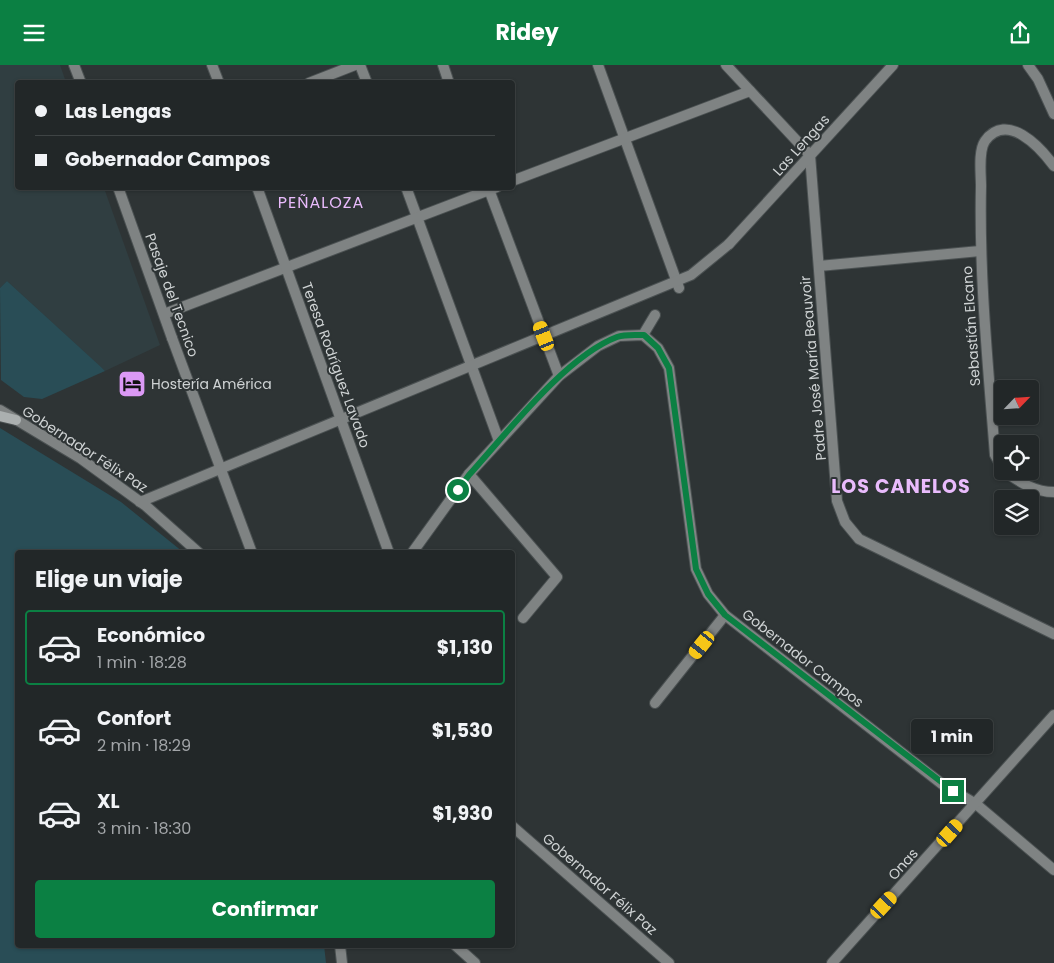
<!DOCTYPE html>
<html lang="es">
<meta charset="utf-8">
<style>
:root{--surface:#222728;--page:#2a2f30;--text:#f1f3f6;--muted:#a2a5a8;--line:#3f4445;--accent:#0b8043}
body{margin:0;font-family:Poppins,sans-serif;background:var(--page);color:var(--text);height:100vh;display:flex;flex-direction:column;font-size:19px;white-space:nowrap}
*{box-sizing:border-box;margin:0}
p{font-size:16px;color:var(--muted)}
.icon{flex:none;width:28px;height:28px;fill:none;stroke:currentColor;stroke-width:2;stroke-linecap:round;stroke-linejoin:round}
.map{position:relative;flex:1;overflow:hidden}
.details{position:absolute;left:15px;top:485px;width:500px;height:398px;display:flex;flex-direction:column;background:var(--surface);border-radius:5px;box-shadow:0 1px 4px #0004,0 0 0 1px var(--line)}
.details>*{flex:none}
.top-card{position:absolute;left:15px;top:15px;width:500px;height:110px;border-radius:5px;box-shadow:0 1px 4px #0004,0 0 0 1px var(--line);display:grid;align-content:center;height:110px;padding:0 20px;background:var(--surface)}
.needle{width:32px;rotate:65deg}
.tools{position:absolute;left:994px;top:315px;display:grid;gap:10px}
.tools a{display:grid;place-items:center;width:45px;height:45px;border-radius:5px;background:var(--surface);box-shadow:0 1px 4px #0004,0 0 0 1px var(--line);font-size:25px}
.end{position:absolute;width:22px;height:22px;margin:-11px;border:6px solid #0b8043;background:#fff;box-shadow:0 0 0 2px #fff}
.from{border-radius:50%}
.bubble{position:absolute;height:35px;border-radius:5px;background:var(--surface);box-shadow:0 1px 4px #0004,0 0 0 1px var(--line);font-size:16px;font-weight:700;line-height:35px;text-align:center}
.car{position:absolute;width:15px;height:30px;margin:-15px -8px;border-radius:6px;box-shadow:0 0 4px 1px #0007;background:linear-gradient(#f5c518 24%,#345 0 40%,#f5c518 0 76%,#345 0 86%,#f5c518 0)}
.top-card b{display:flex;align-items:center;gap:18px;height:48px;font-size:19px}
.top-card b+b{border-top:1px solid var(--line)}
.top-card i{width:12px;height:12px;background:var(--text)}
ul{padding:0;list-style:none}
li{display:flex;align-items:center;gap:15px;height:75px;margin:0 10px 8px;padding:0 10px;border:2px solid transparent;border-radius:5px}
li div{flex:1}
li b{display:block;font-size:19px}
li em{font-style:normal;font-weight:700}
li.active{border-color:var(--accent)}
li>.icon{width:45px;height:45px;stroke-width:1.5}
h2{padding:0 20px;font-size:22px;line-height:60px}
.cta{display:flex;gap:10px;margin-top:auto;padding:10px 20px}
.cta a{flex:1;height:58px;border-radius:5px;background:var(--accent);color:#fff;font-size:20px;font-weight:700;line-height:58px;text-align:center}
header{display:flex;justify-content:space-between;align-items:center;height:65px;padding:0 20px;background:var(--accent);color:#fff;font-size:22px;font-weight:700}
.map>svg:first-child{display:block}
.built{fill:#303e41}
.green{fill:#294d56}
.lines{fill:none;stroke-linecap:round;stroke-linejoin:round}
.service-casing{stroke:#4b5152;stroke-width:12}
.pedestrian-casing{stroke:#4b5152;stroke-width:12}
.minor-casing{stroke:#4b5152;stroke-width:12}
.secondary-casing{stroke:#4b5152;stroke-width:12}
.service{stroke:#7f8383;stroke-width:10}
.pedestrian{stroke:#7f8383;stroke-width:10}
.minor{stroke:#7f8383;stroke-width:10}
.secondary{stroke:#abb0b0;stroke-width:10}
.route{stroke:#0b8043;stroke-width:6}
.labels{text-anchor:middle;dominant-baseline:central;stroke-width:4;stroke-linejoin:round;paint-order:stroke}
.street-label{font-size:14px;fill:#cfd3d4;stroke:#2e3435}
.poi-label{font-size:14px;fill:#cfd3d4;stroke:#2e3435;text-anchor:start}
.quarter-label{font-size:16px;letter-spacing:1px;fill:#e9bbfc;stroke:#2e3435}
.district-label{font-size:19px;font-weight:bold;letter-spacing:1px;fill:#e9bbfc;stroke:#2e3435}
</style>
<header><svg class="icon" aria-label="menu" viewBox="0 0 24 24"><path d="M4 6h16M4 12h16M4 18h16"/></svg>Ridey<svg class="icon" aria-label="share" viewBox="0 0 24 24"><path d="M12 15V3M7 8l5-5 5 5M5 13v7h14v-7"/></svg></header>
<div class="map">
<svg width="1054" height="898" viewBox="0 0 1054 898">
<rect width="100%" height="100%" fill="#2e3435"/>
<polygon class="built" points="0,0 60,0 66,17 18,18 18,122 104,123 160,280 105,306 7,216 0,223"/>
<g class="green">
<polygon points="7,216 101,302 105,306 42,334 24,332 1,315 0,223"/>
<polygon points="0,363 121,437 183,487 18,488 18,880 324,880 326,898 0,898"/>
</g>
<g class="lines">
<defs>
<polyline id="service" points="455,880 475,898"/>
<g id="pedestrian">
<polyline points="360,0 367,18"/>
<polyline points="598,0 679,223"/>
<polyline points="309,18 355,0"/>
<polyline points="512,116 750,26"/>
<polyline points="406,122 499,376"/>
<polyline points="164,249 497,122"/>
<polyline points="643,270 655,250"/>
<polyline points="172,273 252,488"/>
<polyline points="140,437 691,210 729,179"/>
</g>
<g id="minor">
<polyline points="74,0 81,18"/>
<polyline points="212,0 219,18"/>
<polyline points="443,0 449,18"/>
<polyline points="726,0 810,90 837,436 845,457 859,474 1054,569"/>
<polyline points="1028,0 1038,14 1054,49"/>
<polyline points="118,122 172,273"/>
<polyline points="257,122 389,488"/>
<polyline points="488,122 559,311"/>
<polyline points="729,179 893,0"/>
<polyline points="819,201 980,186"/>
<polyline points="0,345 80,393 146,441 199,488"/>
<path d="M1002,403L995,390C988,300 979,211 981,121C981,109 978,86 985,76C1007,46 1040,82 1054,101"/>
<path d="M1004,406C1020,417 1034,427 1054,427"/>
<polyline points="469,409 557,512 523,553"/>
<polyline points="412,488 469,409 559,311 598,281 619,271 643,270 658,283 669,303 696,504 708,529 725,550 942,719 976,739 1054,805"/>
<polyline points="655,638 725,550"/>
<polyline points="512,761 669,898"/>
<polyline points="340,880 342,898"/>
<polyline points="832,898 1054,650"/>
</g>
<polyline id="secondary" points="0,351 16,355"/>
</defs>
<use href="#service" class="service-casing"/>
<use href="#pedestrian" class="pedestrian-casing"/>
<use href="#minor" class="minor-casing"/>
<use href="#secondary" class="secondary-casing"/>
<use href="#service" class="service"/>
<use href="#pedestrian" class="pedestrian"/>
<use href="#minor" class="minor"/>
<use href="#secondary" class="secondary"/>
</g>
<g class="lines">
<path class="route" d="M458,425L469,410C506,369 566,291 617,272C625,269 635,270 644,270L658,283L669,303L696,504L708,529L725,550L953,726"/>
</g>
<defs>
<symbol id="hotel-square" viewBox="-11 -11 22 22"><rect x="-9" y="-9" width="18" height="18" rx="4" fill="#db99f5" stroke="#2e3435"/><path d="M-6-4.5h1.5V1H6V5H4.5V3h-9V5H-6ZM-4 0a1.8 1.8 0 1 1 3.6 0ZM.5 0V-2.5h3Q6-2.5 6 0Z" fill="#111"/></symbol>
</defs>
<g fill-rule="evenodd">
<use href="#hotel-square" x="116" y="303" width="32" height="32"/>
</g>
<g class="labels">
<g class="street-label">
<text transform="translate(801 80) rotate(-48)">Las Lengas</text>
<text transform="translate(172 230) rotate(70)">Pasaje del Tecnico</text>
<text transform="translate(971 261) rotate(-94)">Sebastián Elcano</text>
<text transform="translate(336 300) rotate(70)">Teresa Rodríguez Lavado</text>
<text transform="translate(813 303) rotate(-95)">Padre José María Beauvoir</text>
<text transform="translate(85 384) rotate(33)">Gobernador Félix Paz</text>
<text transform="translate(803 593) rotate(38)">Gobernador Campos</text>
<text transform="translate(903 799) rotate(-48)">Onas</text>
<text transform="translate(600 819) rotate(41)">Gobernador Félix Paz</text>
</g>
<g class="poi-label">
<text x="151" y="319">Hostería América</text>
</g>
<g class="quarter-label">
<text x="321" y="137">PEÑALOZA</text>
</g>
<g class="district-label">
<text x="901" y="421">LOS CANELOS</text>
</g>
</g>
</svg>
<div class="tools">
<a><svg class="needle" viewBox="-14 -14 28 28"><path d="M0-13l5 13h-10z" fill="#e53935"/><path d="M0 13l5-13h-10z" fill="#a2a5a8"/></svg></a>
<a><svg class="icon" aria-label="locate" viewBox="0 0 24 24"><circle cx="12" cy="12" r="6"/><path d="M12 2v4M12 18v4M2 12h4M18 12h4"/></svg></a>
<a><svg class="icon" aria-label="layers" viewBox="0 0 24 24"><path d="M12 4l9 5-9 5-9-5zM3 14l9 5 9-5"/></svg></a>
</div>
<i class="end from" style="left:458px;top:425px"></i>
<i class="end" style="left:953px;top:726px"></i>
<div class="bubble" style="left:911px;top:654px;width:82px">1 min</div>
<i class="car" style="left:544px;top:271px;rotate:339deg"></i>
<i class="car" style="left:702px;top:580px;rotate:219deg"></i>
<i class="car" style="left:950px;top:768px;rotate:42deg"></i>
<i class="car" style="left:884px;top:840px;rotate:43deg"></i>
<div class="top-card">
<b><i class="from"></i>Las Lengas</b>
<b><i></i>Gobernador Campos</b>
</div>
<section class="details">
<h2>Elige un viaje</h2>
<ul>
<li class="active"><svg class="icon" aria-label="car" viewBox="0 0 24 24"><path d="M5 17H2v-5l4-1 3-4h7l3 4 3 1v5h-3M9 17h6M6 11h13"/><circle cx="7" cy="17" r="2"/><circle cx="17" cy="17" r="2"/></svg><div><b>Económico</b><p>1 min · 18:28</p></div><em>$1,130</em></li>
<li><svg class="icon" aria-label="car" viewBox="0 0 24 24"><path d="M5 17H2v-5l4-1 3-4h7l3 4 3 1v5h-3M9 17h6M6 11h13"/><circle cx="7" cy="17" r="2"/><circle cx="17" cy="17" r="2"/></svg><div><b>Confort</b><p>2 min · 18:29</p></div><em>$1,530</em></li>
<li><svg class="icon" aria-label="car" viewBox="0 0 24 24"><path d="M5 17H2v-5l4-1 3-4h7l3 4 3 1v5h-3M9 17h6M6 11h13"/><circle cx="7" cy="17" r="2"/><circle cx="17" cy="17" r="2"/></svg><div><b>XL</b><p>3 min · 18:30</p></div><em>$1,930</em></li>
</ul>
<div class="cta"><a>Confirmar</a></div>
</section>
</div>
